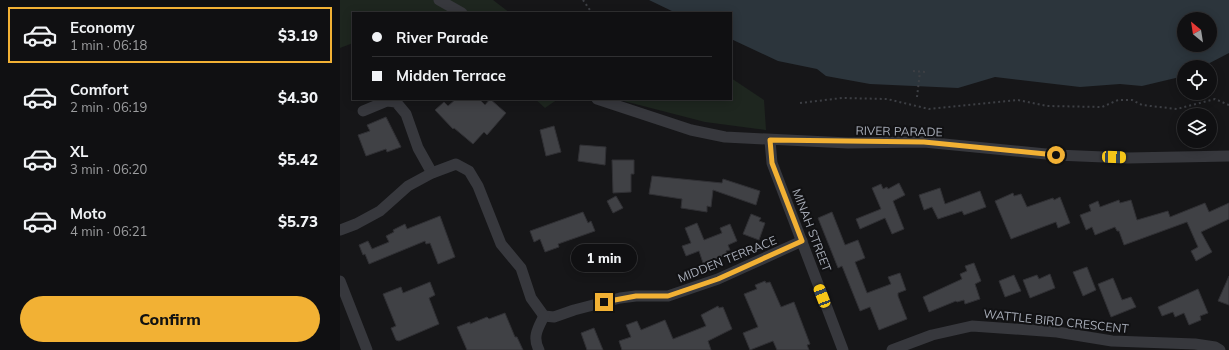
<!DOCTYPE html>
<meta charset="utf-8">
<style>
:root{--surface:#101012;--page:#19191b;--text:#f1f3f6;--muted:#9c9d9f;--line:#303032;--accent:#f2b134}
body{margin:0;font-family:Mulish,sans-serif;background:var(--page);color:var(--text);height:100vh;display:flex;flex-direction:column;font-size:15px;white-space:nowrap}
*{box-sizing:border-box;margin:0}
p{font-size:13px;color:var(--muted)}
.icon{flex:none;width:22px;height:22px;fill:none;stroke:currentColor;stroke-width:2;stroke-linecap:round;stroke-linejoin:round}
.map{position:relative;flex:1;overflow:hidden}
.drawer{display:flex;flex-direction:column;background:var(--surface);width:340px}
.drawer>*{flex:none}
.top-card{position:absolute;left:12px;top:12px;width:380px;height:88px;border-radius:0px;box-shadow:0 2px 10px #0003,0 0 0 1px var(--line);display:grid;align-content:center;height:88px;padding:0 20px;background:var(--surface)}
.needle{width:26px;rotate:330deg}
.tools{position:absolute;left:837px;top:12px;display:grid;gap:8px}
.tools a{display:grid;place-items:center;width:40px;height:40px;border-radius:50%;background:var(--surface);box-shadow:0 2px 10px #0003,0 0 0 1px var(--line);font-size:20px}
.end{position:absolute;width:18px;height:18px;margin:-9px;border:5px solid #f2b134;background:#111;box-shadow:0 0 0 2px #111}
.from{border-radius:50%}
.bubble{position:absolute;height:28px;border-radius:14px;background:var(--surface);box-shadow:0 2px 10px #0003,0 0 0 1px var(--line);font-size:13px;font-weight:800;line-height:28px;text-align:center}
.car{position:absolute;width:12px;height:24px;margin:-12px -6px;border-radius:5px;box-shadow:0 0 3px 1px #0007;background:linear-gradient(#f5c518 24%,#345 0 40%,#f5c518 0 76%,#345 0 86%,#f5c518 0)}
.top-card b{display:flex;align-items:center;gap:14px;height:38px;font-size:15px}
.top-card b+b{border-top:1px solid var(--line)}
.top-card i{width:10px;height:10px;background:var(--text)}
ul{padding:7px 0 0;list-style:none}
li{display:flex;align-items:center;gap:12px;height:56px;margin:0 8px 6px;padding:0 12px;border:2px solid transparent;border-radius:0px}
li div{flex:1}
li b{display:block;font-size:15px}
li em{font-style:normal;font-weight:800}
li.on{border-color:var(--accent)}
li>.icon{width:36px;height:36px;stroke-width:1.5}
.action{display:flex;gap:8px;margin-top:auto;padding:8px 20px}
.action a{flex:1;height:46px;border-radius:24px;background:var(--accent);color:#111;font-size:16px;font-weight:800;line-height:46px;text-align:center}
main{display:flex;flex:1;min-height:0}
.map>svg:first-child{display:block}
.green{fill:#1e261f}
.water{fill:#2c353c;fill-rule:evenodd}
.building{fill:#404145;stroke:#303034}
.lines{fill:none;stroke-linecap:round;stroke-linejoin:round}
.path{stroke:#3d3f44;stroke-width:2;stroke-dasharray:2 3;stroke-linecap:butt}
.street{stroke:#37383d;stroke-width:11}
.route{stroke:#f2b134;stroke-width:5}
.labels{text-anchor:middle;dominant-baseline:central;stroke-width:4;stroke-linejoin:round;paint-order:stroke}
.street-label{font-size:12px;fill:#a8adb8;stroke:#111113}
</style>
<main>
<section class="drawer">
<ul>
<li class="on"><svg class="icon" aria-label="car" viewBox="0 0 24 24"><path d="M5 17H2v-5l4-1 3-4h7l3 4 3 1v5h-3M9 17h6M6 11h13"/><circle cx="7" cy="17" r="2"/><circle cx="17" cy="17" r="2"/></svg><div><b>Economy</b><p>1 min · 06:18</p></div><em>$3.19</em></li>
<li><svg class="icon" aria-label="car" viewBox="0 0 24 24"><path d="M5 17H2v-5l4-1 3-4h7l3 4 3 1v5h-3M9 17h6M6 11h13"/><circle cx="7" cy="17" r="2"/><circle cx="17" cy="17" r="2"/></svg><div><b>Comfort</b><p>2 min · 06:19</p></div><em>$4.30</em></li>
<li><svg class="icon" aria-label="car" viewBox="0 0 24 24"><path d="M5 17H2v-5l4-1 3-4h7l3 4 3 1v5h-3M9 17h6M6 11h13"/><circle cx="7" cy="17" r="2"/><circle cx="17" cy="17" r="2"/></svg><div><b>XL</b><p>3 min · 06:20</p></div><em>$5.42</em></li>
<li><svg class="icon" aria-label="car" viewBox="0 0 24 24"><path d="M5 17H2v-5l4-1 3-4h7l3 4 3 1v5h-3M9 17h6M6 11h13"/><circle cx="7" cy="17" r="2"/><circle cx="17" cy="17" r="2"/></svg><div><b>Moto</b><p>4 min · 06:21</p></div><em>$5.73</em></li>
</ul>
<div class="action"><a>Confirm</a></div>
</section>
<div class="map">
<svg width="889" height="350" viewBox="0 0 889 350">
<rect width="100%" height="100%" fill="#161618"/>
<g class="green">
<polygon points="0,0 153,0 170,13 13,13 13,43 0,48"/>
<polygon points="391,78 424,100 426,130 365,122 276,99 391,99"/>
<polygon points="195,99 218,99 205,108"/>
</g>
<path class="water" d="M309,0H889V53L862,67H844V76L802,86L780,84L740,87L655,77L618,88L530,84L486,76L477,69L438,61L391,39V13H336ZM844,19H870V45H844Z"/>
<g class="building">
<polygon points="116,99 139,99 145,105 150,99 166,113 147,135 144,132 133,144 114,128 113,129 95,110 104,102 108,106"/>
<polygon points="46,117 61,147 47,152 46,149 26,156 18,135 30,131 27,125"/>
<polygon points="214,126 221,152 206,156 200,130"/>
<polygon points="240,145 266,147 265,165 238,161"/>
<polygon points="272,160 294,160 294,174 291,174 291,192 273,193"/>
<polygon points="312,176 382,183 383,179 420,191 416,205 373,190 371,207 367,206 367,212 341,208 342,199 309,194"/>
<polygon points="559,183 565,195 553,201 564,229 552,234 545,218 520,229 516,219 541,209 532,188 541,184 543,189 547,187 548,189"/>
<polygon points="600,188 605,204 640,191 646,207 624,215 622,211 598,219 592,207 584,210 579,195"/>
<polygon points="673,193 674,196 681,194 687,207 713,198 714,200 720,197 730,223 718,228 716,222 671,239 655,201"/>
<polygon points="276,196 283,208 273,213 267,201"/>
<polygon points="779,200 780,203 791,200 797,220 828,211 830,217 865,203 869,212 889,203 889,219 861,232 872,252 856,261 851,251 858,247 847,222 784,245 779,231 777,231 775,227 755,235 752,227 746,230 740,215 751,211 749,205 758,201 760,207"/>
<polygon points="243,212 248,223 251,221 255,231 218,244 219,247 205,252 200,239 194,242 190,231"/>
<polygon points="492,212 505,245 518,240 525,258 515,262 527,293 551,284 548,277 560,273 566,290 558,293 558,296 567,319 539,330 530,307 520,311 502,266 498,268 478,218"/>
<polygon points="411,214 421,218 419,221 425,223 419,240 403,234"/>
<polygon points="100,216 115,257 98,264 90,243 86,244 85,241 29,264 25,254 23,255 19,245 28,241 32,249 49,242 46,236 54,232 53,230 65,224 67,229"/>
<polygon points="357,223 364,240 382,233 380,228 390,224 397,241 388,245 390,250 386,251 387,255 363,263 359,251 346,256 342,246 351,243 345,228"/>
<polygon points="634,263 641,281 635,284 640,299 625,304 624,300 617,302 616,301 589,312 583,297 622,279 620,274 627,271 625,266"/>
<polygon points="747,267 756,290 743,296 733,272"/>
<polygon points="710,274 715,288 690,298 683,280 697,275 699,279"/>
<polygon points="674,275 681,291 665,297 659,281"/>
<polygon points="889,276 889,305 878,301"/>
<polygon points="773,278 782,300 791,297 796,307 771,317 758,284"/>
<polygon points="425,281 426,283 430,282 441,307 454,302 470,344 467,345 469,350 437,350 433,341 410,350 403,333 418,327 404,294 417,289 415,285"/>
<polygon points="90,282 95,295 89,298 99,324 59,341 56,340 51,328 56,326 43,294 61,287 63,293"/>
<polygon points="858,289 868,313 860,316 861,320 849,325 844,313 835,317 833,312 822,316 818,307"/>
<polygon points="378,306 379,308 383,307 392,329 368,341 371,350 282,350 279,341 291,337 286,325 297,321 301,330 325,320 333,339 366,326 361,315"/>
<polygon points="165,313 175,337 177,337 183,350 127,350 117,327 130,322 130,324 147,317 149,319"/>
<polygon points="254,328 263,350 247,350 241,333"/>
</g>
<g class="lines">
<g class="path">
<polyline points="243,0 252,13"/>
<polyline points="573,71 586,72"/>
<polyline points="577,97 580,72"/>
<polyline points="460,103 502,98 547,99 589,109 678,100 707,106 762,107 778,100 792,100 802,105 837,109 875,99 889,105"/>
</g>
<g class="street">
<polyline points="99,0 122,13"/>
<polyline points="257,99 351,130 385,137 508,143 584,142 716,155 788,158 889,156"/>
<polyline points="23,111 47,101 56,102 66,114 78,148 92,173"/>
<polyline points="430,141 432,163 503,350"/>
<polyline points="0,230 16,224 40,211 68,186 92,173 116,164 129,171 138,186 161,244 181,268 191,298 204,316 214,317 234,310 280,298 296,296 328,296 378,279 462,241"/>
<polyline points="0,281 27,350"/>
<path d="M199,350C192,337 198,328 204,316"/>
<polyline points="552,350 592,335 632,326 717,332 772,341 855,344 875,347 880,350"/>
</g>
</g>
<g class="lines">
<polyline class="route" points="264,302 296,296 328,296 378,279 462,241 432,163 430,140 584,142 716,155"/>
</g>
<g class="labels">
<g class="street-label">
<text transform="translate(559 131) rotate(1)">RIVER PARADE</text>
<text transform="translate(472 230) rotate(69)">MINAH STREET</text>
<text transform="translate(387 259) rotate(-22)">MIDDEN TERRACE</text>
<text transform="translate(716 321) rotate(6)">WATTLE BIRD CRESCENT</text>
</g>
</g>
</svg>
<div class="tools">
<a><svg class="needle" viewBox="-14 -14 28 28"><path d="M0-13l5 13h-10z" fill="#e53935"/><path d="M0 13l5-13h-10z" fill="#9c9d9f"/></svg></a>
<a><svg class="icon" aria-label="locate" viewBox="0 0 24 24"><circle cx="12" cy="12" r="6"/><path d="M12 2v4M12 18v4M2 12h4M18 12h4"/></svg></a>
<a><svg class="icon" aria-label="layers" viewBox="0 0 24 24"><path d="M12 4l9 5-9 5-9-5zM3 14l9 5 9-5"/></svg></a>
</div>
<i class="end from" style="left:716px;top:155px"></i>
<i class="end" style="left:264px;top:302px"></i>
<div class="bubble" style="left:231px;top:244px;width:66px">1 min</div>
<i class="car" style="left:774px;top:157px;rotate:92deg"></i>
<i class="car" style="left:482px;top:296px;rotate:339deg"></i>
<div class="top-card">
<b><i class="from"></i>River Parade</b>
<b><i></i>Midden Terrace</b>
</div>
</div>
</main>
